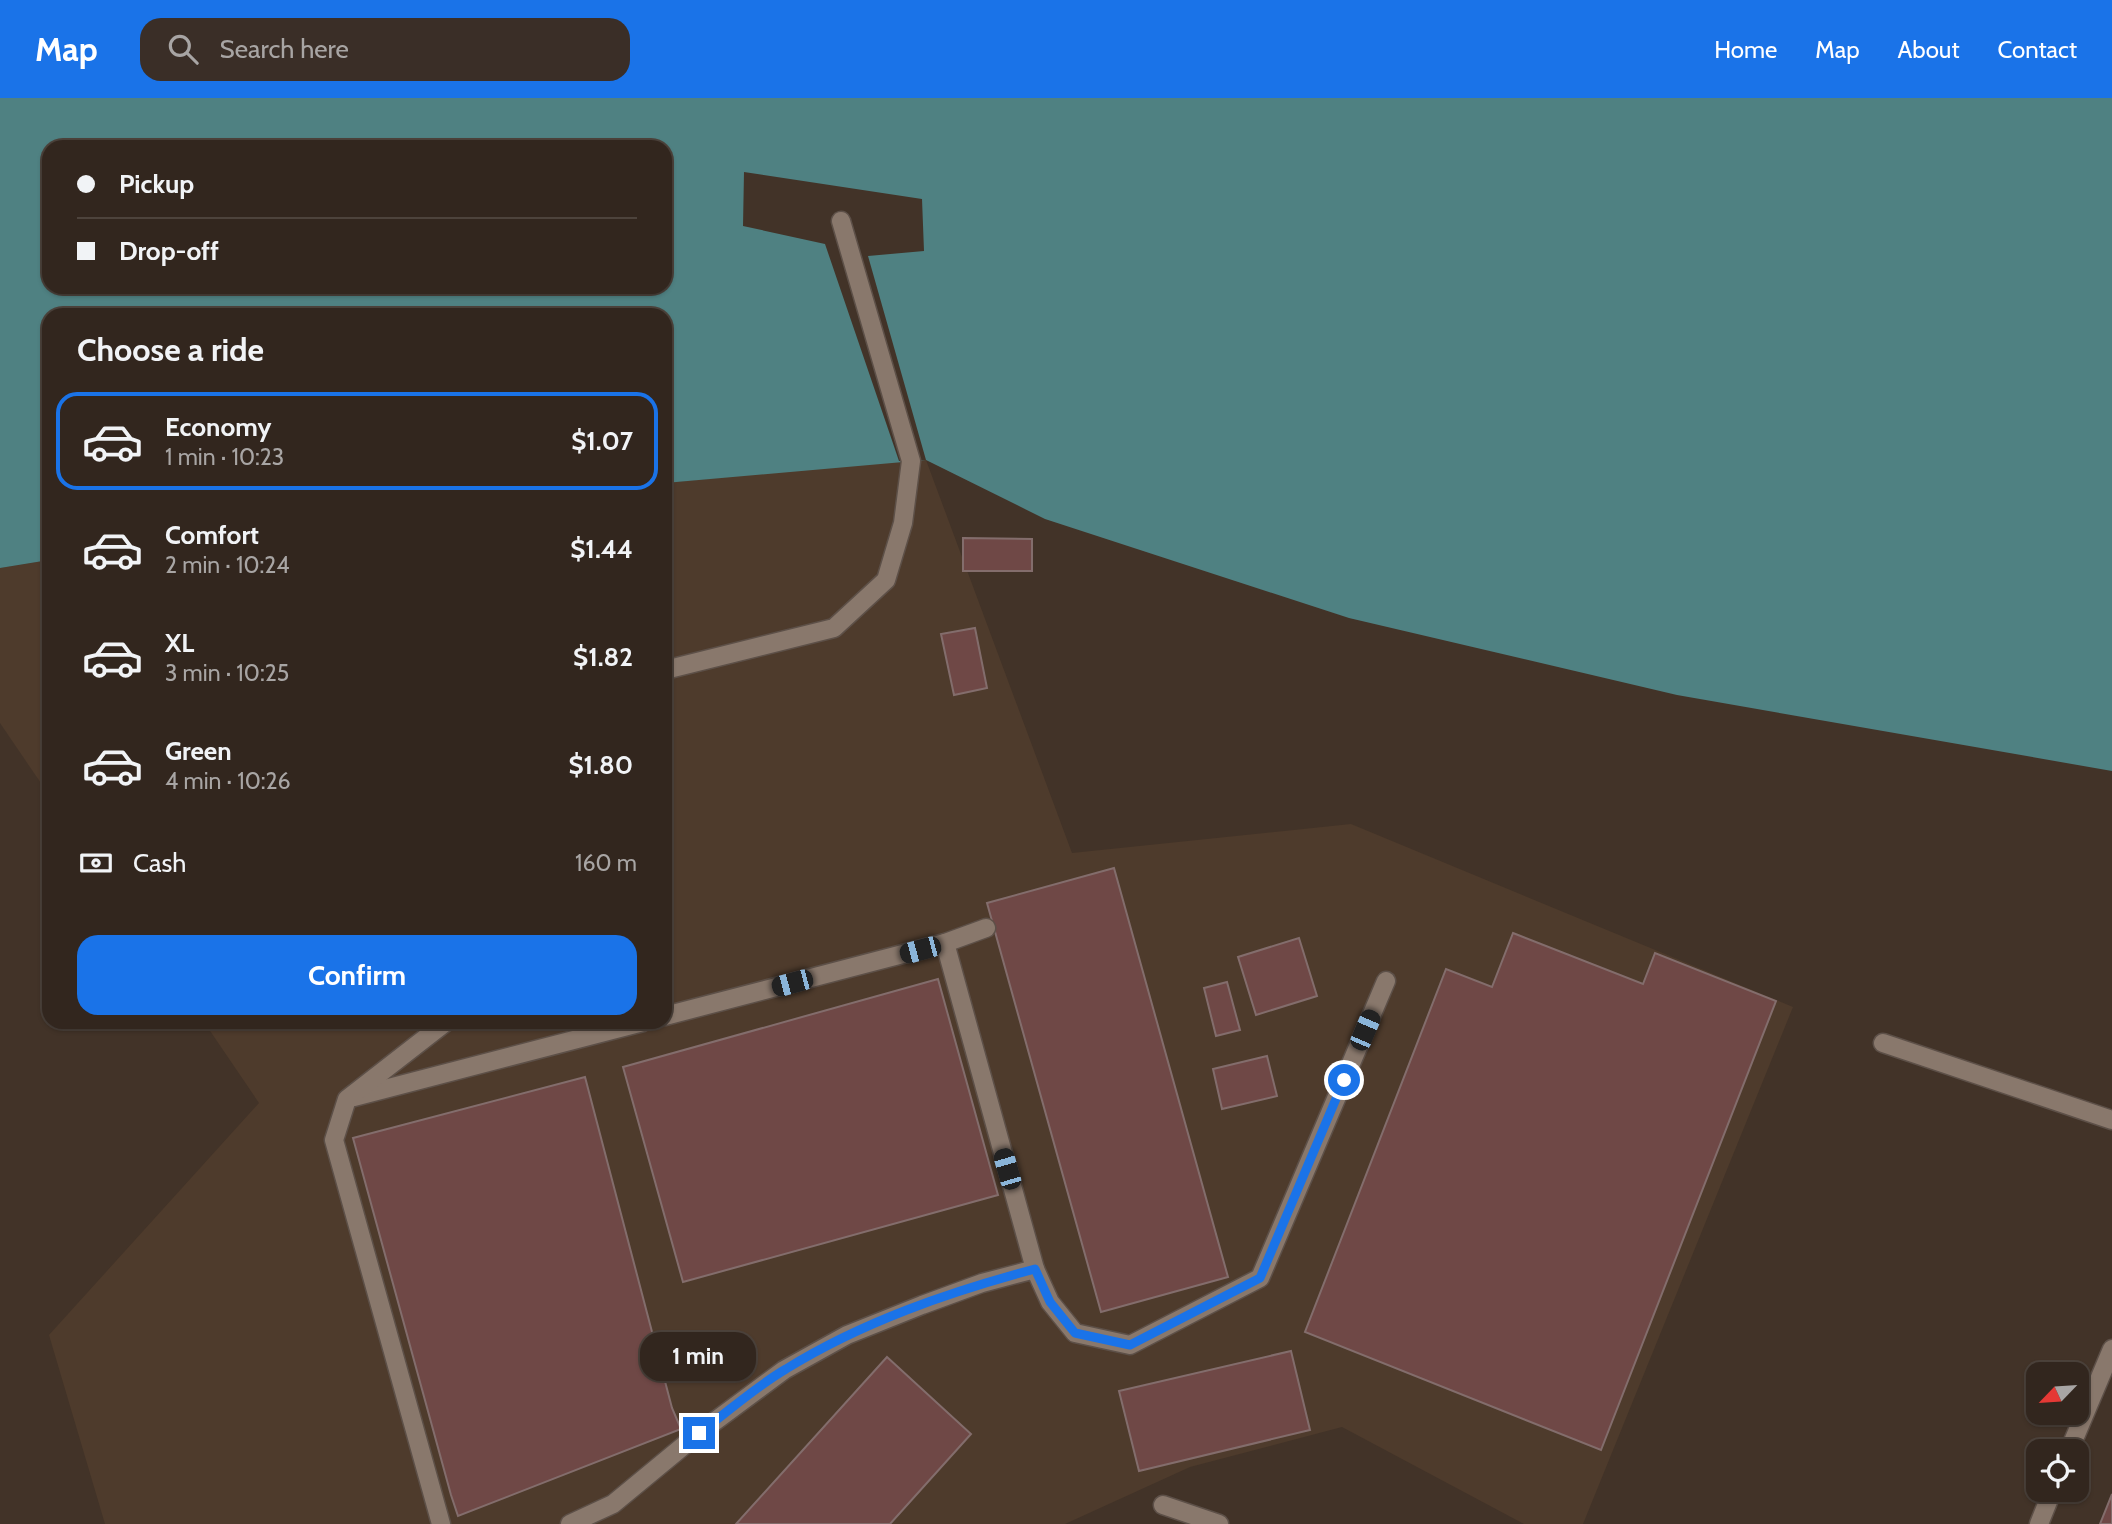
<!DOCTYPE html>
<meta charset="utf-8">
<style>
:root{--surface:#32261e;--page:#3a2e27;--text:#f1f3f6;--muted:#a8a5a4;--line:#4d433c;--accent:#1a73e8}
body{margin:0;font-family:Cabin,sans-serif;background:var(--page);color:var(--text);height:100vh;display:flex;flex-direction:column;font-size:26px;white-space:nowrap}
*{box-sizing:border-box;margin:0}
p{font-size:23px;color:var(--muted)}
.icon{flex:none;width:38px;height:38px;fill:none;stroke:currentColor;stroke-width:2;stroke-linecap:round;stroke-linejoin:round}
.map{position:relative;flex:1;overflow:hidden}
.drawer{position:absolute;left:42px;top:210px;width:630px;height:721px;display:flex;flex-direction:column;background:var(--surface);border-radius:21px;box-shadow:0 2px 5px #0004,0 0 0 2px var(--line)}
.drawer>*{flex:none}
.top-card{position:absolute;left:42px;top:42px;width:630px;height:154px;border-radius:21px;box-shadow:0 2px 5px #0004,0 0 0 2px var(--line);display:grid;align-content:center;height:154px;padding:0 35px;background:var(--surface)}
.needle{width:46px;rotate:245deg}
.tools{position:absolute;left:2026px;top:1264px;display:grid;gap:14px}
.tools a{display:grid;place-items:center;width:63px;height:63px;border-radius:14px;background:var(--surface);box-shadow:0 2px 5px #0004,0 0 0 2px var(--line);font-size:35px}
.end{position:absolute;width:32px;height:32px;margin:-16px;border:9px solid #1a73e8;background:#fff;box-shadow:0 0 0 4px #fff}
.from{border-radius:50%}
.bubble{position:absolute;height:49px;border-radius:21px;background:var(--surface);box-shadow:0 2px 5px #0004,0 0 0 2px var(--line);font-size:23px;font-weight:700;line-height:49px;text-align:center}
.car{position:absolute;width:21px;height:42px;margin:-21px -10px;border-radius:9px;box-shadow:0 0 5px 2px #0007;background:linear-gradient(#222 24%,#8ab4d8 0 40%,#222 0 76%,#8ab4d8 0 86%,#222 0)}
.top-card b{display:flex;align-items:center;gap:24px;height:66px;font-size:26px}
.top-card b+b{border-top:2px solid var(--line)}
.top-card i{width:18px;height:18px;background:var(--text)}
ul{padding:0;list-style:none}
li{display:flex;align-items:center;gap:21px;height:98px;margin:0 14px 10px;padding:0 21px;border:4px solid transparent;border-radius:21px}
li div{flex:1}
li b{display:block;font-size:26px}
li em{font-style:normal;font-weight:700}
li.active{border-color:var(--accent)}
li>.icon{width:63px;height:63px;stroke-width:1.5}
h2{padding:0 35px;font-size:32px;line-height:84px}
.pay{display:flex;align-items:center;gap:18px;height:77px;padding:0 35px;font-size:26px}
.pay p{margin-inline-start:auto}
.cta{display:flex;gap:14px;margin-top:auto;padding:14px 35px}
.cta a{flex:1;height:80px;border-radius:21px;background:var(--accent);color:#fff;font-size:28px;font-weight:700;line-height:80px;text-align:center}
header{display:flex;align-items:center;gap:42px;box-sizing:border-box;height:98px;padding:0 35px;background:var(--accent);color:#fff}
header strong{font-size:33px}
nav{display:flex;gap:38px;margin-inline-start:auto;font-size:24px}
.search{width:490px;height:63px;background:var(--page);display:flex;align-items:center;gap:18px;box-sizing:border-box;padding:0 24px;border-radius:21px;color:var(--muted);font-size:26px}
.map>svg:first-child{display:block}
.built{fill:#4e3b2c}
.water{fill:#4f8182;fill-rule:evenodd}
.pier{fill:#423328}
.building{fill:#6f4846;stroke:#836d6c;stroke-width:2}
.lines{fill:none;stroke-linecap:round;stroke-linejoin:round}
.minor-casing{stroke:#5d5048;stroke-width:21}
.minor{stroke:#89786c;stroke-width:18}
.route{stroke:#1a73e8;stroke-width:9}
</style>
<header>
<strong>Map</strong>
<div class="search"><svg class="icon" aria-label="search" viewBox="0 0 24 24"><circle cx="10" cy="10" r="6"/><path d="M15 15l6 6"/></svg>Search here</div>
<nav><a>Home</a><a>Map</a><a>About</a><a>Contact</a></nav>
</header>
<div class="map">
<svg width="2112" height="1426" viewBox="0 0 2112 1426">
<rect width="100%" height="100%" fill="#423328"/>
<g class="built">
<polygon points="826,146 926,362 1072,755 1351,726 1793,909 1583,1426 1524,1426 1342,1329 1190,1369 1065,1426 105,1426 49,1237 259,1005 204,924 665,924 665,385 899,362"/>
<polygon points="49,462 49,697 0,625 0,470"/>
</g>
<path class="water" d="M0,0H2112V673L1677,597L1349,520L1045,421L926,362L665,385V217H49V462L0,470ZM49,49H665V189H49Z"/>
<polygon class="pier" points="744,74 922,101 924,153 868,158 926,362 899,363 825,146 743,128"/>
<g class="building">
<polygon points="963,440 1032,441 1032,473 963,473"/>
<polygon points="975,530 987,590 954,597 941,536"/>
<polygon points="1114,770 1228,1179 1101,1214 987,805"/>
<polygon points="1513,835 1643,886 1655,855 1776,903 1601,1352 1305,1234 1446,871 1492,889"/>
<polygon points="1299,840 1317,898 1256,917 1238,859"/>
<polygon points="938,881 998,1097 683,1184 623,969"/>
<polygon points="1227,884 1240,932 1216,938 1204,890"/>
<polygon points="1267,958 1277,998 1222,1011 1213,971"/>
<polygon points="585,979 672,1310 681,1331 458,1418 451,1397 353,1040"/>
<polygon points="1291,1253 1310,1332 1139,1373 1119,1293"/>
<polygon points="887,1259 971,1336 890,1426 736,1426"/>
<polygon points="2112,1396 2112,1426 2100,1426"/>
</g>
<g class="lines">
<defs>
<g id="minor">
<polyline points="665,572 834,530 886,482 903,425 911,363 841,123"/>
<polyline points="945,845 1035,1171"/>
<polyline points="665,918 945,845 986,830"/>
<polyline points="1883,945 2112,1022"/>
<polyline points="354,999 643,924"/>
<polyline points="2069,1353 2112,1251"/>
<polyline points="1163,1407 1219,1426"/>
<polyline points="441,1426 334,1042 347,1001 446,924"/>
<polyline points="570,1426 613,1406 699,1335 784,1272 847,1237 922,1207 982,1185 1035,1171 1050,1204 1075,1235 1130,1247 1260,1180 1386,883"/>
<polyline points="2039,1426 2053,1391"/>
</g>
</defs>
<use href="#minor" class="minor-casing"/>
<use href="#minor" class="minor"/>
</g>
<g class="lines">
<path class="route" d="M699,1335C728,1314 755,1289 786,1271C862,1224 949,1194 1035,1171L1050,1204L1075,1235L1130,1247L1260,1180L1344,982"/>
</g>
</svg>
<div class="tools">
<a><svg class="needle" viewBox="-14 -14 28 28"><path d="M0-13l5 13h-10z" fill="#e53935"/><path d="M0 13l5-13h-10z" fill="#a8a5a4"/></svg></a>
<a><svg class="icon" aria-label="locate" viewBox="0 0 24 24"><circle cx="12" cy="12" r="6"/><path d="M12 2v4M12 18v4M2 12h4M18 12h4"/></svg></a>
</div>
<i class="end from" style="left:1344px;top:982px"></i>
<i class="end" style="left:699px;top:1335px"></i>
<div class="bubble" style="left:640px;top:1234px;width:116px">1 min</div>
<i class="car" style="left:920px;top:852px;rotate:255deg"></i>
<i class="car" style="left:792px;top:885px;rotate:255deg"></i>
<i class="car" style="left:1365px;top:932px;rotate:23deg"></i>
<i class="car" style="left:1007px;top:1071px;rotate:344deg"></i>
<div class="top-card">
<b><i class="from"></i>Pickup</b>
<b><i></i>Drop-off</b>
</div>
<section class="drawer">
<h2>Choose a ride</h2>
<ul>
<li class="active"><svg class="icon" aria-label="car" viewBox="0 0 24 24"><path d="M5 17H2v-5l4-1 3-4h7l3 4 3 1v5h-3M9 17h6M6 11h13"/><circle cx="7" cy="17" r="2"/><circle cx="17" cy="17" r="2"/></svg><div><b>Economy</b><p>1 min · 10:23</p></div><em>$1.07</em></li>
<li><svg class="icon" aria-label="car" viewBox="0 0 24 24"><path d="M5 17H2v-5l4-1 3-4h7l3 4 3 1v5h-3M9 17h6M6 11h13"/><circle cx="7" cy="17" r="2"/><circle cx="17" cy="17" r="2"/></svg><div><b>Comfort</b><p>2 min · 10:24</p></div><em>$1.44</em></li>
<li><svg class="icon" aria-label="car" viewBox="0 0 24 24"><path d="M5 17H2v-5l4-1 3-4h7l3 4 3 1v5h-3M9 17h6M6 11h13"/><circle cx="7" cy="17" r="2"/><circle cx="17" cy="17" r="2"/></svg><div><b>XL</b><p>3 min · 10:25</p></div><em>$1.82</em></li>
<li><svg class="icon" aria-label="car" viewBox="0 0 24 24"><path d="M5 17H2v-5l4-1 3-4h7l3 4 3 1v5h-3M9 17h6M6 11h13"/><circle cx="7" cy="17" r="2"/><circle cx="17" cy="17" r="2"/></svg><div><b>Green</b><p>4 min · 10:26</p></div><em>$1.80</em></li>
</ul>
<div class="pay"><svg class="icon" aria-label="cash" viewBox="0 0 24 24"><path d="M3 7h18v10H3z"/><circle cx="12" cy="12" r="2"/></svg>Cash<p>160 m</p></div>
<div class="cta"><a>Confirm</a></div>
</section>
</div>
